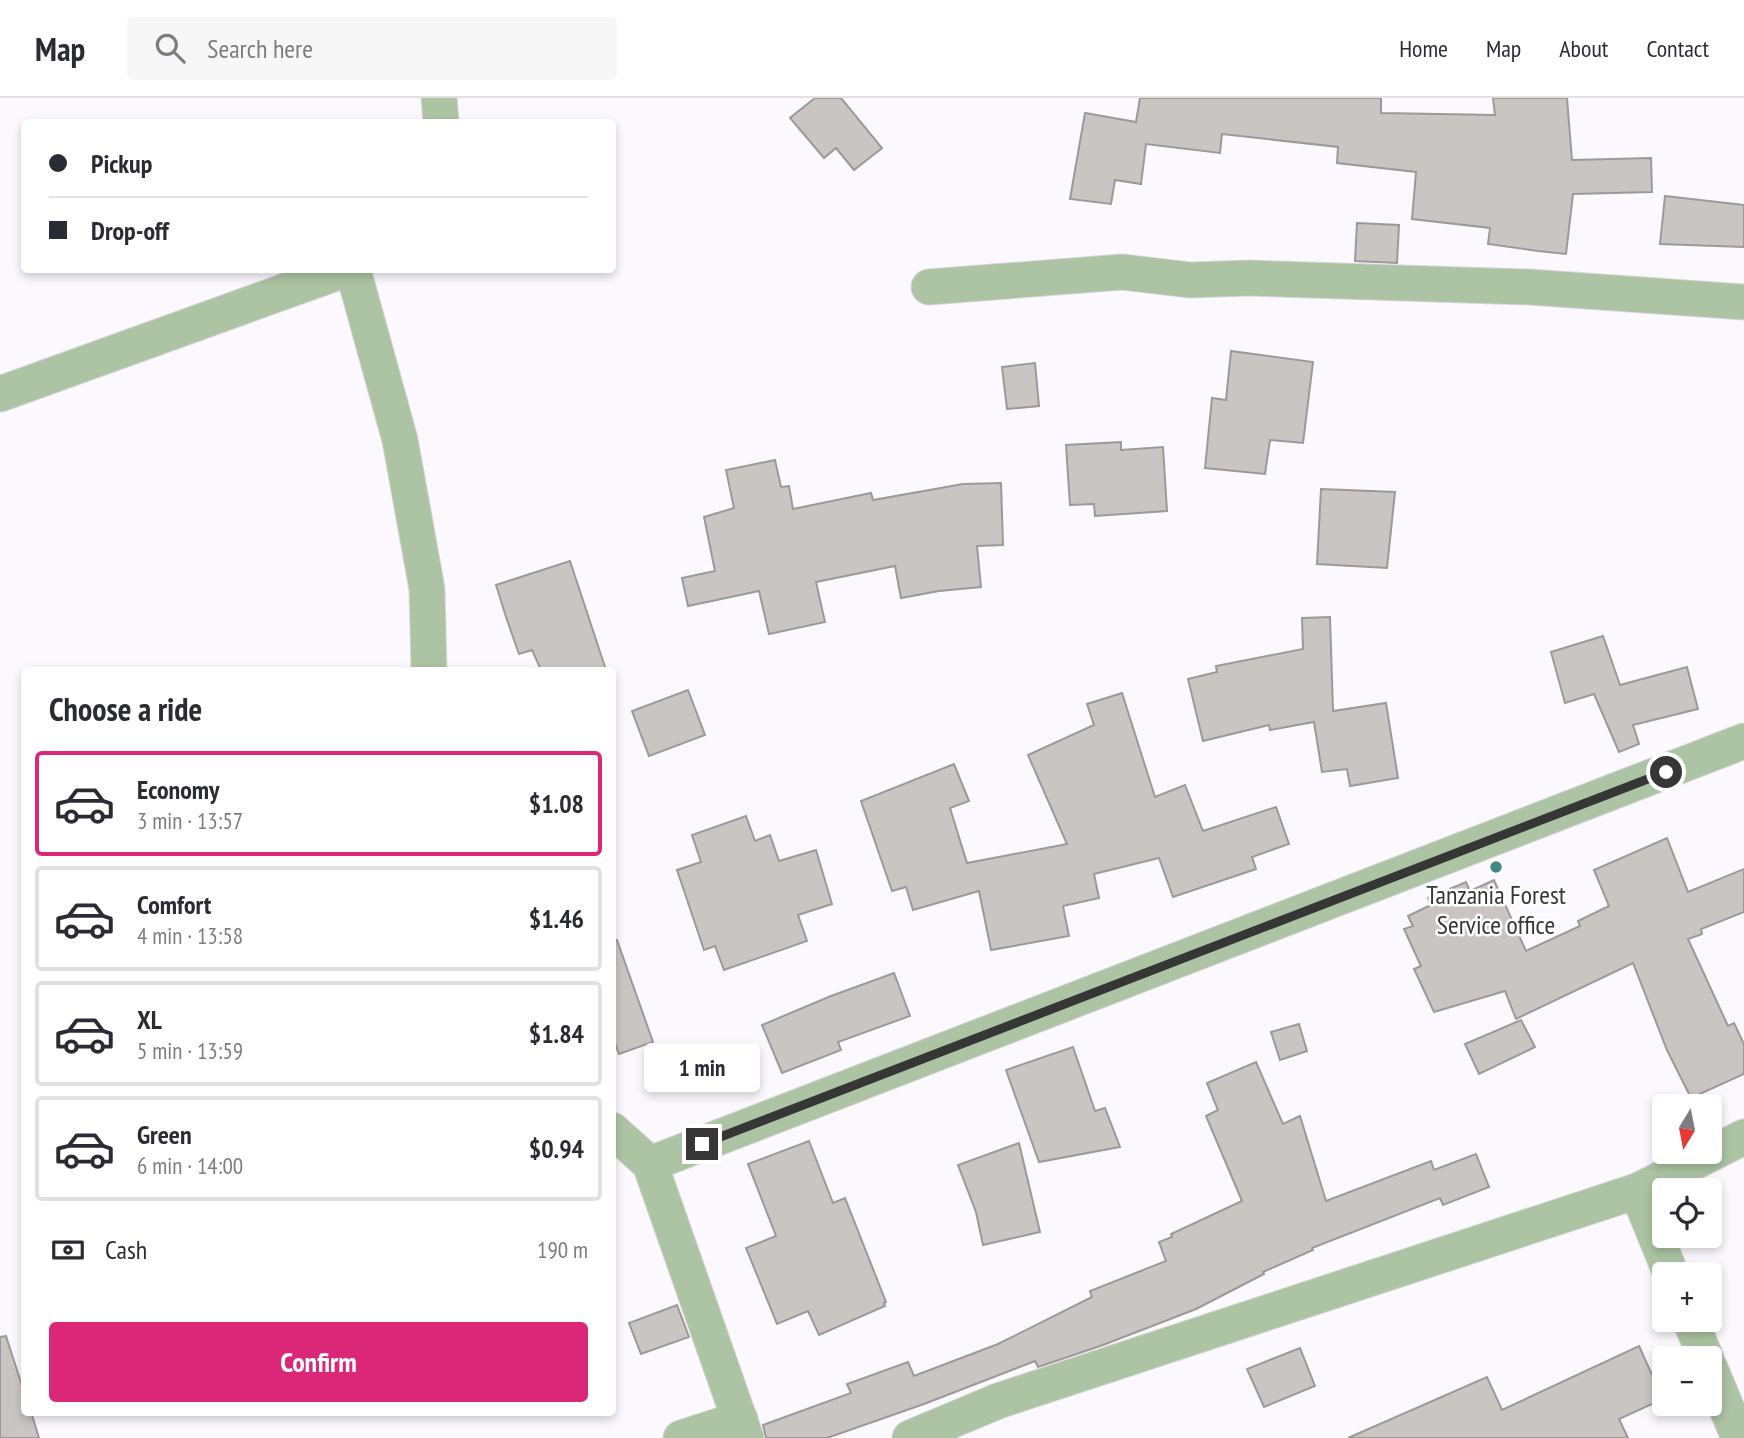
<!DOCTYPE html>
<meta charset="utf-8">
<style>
:root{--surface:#fff;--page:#f7f7f7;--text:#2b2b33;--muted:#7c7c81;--line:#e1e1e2;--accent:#db2777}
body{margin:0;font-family:"PT Sans Narrow",sans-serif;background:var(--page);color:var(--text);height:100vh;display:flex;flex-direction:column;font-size:26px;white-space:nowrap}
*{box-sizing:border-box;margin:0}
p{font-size:23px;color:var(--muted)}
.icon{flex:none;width:38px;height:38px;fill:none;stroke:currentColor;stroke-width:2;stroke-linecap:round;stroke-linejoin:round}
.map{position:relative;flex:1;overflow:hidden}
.side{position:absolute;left:21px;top:569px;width:595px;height:749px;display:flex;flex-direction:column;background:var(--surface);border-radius:7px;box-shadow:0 4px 10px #0003}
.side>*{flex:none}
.top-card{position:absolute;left:21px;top:21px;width:595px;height:154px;border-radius:7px;box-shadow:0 4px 10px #0003;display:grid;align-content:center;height:154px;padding:0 28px;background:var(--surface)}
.needle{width:46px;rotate:190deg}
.controls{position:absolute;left:1652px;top:996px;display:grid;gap:14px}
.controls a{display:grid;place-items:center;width:70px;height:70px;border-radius:7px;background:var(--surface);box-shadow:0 4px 10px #0003;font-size:35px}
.end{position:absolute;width:32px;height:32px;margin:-16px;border:9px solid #373637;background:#fff;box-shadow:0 0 0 4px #fff}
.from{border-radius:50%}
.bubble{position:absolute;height:49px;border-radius:7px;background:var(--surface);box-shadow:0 4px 10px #0003;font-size:23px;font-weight:600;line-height:49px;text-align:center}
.top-card b{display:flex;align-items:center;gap:24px;height:66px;font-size:26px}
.top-card b+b{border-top:2px solid var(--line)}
.top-card i{width:18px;height:18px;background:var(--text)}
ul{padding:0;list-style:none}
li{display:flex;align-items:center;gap:21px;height:105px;margin:0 14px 10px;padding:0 14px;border:4px solid var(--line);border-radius:7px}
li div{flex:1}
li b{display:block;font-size:26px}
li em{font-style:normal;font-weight:600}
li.on{border-color:var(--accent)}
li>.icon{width:63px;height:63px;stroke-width:1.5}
h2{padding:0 28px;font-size:32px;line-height:84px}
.pay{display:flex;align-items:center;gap:18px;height:77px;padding:0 28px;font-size:26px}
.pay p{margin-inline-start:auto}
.cta{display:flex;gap:14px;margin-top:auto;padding:14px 28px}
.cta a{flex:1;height:80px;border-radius:7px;background:var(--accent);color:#fff;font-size:28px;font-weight:600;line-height:80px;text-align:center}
header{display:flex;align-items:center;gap:42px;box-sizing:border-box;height:98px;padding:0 35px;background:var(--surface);border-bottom:2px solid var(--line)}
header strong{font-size:33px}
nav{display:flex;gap:38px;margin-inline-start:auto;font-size:24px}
.search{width:490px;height:63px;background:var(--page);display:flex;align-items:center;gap:18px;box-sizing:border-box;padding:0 24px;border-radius:7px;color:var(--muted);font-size:26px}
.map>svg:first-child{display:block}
.building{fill:#c9c5c3;stroke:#9e9998;stroke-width:2}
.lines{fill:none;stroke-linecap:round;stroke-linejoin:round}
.minor-casing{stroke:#d8d6d9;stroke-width:37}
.minor{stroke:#acc4a3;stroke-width:35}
.route{stroke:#373637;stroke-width:9}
.poi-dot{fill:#418882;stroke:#fff;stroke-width:2.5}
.labels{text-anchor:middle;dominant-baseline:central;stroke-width:5;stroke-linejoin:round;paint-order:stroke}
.poi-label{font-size:26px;fill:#373637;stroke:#fff}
</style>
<header>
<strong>Map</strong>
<div class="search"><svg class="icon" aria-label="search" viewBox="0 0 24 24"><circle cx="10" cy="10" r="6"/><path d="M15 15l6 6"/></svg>Search here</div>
<nav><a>Home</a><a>Map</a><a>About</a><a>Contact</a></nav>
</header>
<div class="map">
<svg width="1744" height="1340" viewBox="0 0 1744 1340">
<rect width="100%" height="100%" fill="#fbf9fd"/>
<g class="building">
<polygon points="815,0 841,0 882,50 854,72 836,50 824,60 790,20"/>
<polygon points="1140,0 1381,0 1381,15 1495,17 1493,0 1567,0 1572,62 1651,60 1652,94 1573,96 1566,156 1538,153 1488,146 1490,130 1412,121 1416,74 1337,65 1338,49 1222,36 1220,55 1146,46 1141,86 1115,82 1111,106 1070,101 1085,15 1136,24"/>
<polygon points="1665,98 1744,107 1744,149 1660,146"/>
<polygon points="1357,125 1399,127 1397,165 1355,163"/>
<polygon points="1231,253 1313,264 1303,345 1270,342 1265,376 1205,370 1212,300 1226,302"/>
<polygon points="1035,265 1039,308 1007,311 1002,269"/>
<polygon points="1121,344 1121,352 1163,349 1167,413 1095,418 1094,406 1070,407 1066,347"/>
<polygon points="775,362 781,389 789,388 793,411 871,395 873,402 963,386 1001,385 1003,447 977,448 981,489 939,493 901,500 895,468 816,484 825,524 769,536 759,493 688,508 682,480 715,473 704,419 734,410 726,372"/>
<polygon points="1321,391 1395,394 1387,470 1317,466"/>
<polygon points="570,463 606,572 541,572 532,552 519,556 506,519 496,487"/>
<polygon points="1330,519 1333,613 1386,605 1398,680 1350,688 1347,671 1322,674 1314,624 1270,632 1269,627 1203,643 1188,581 1217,574 1216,568 1303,551 1302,520"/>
<polygon points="1603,538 1620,587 1687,569 1698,611 1633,627 1639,646 1619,654 1594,596 1565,605 1551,554"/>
<polygon points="688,592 705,637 649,658 632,613"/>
<polygon points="1122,595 1155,699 1185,687 1203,733 1276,709 1289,746 1252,759 1256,771 1173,799 1159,760 1094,776 1099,800 1063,808 1069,838 991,852 979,793 913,812 906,789 892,793 861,703 954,666 969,703 950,710 967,765 1067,746 1028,657 1094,627 1087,606"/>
<polygon points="746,718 755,743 770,737 779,763 816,752 832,806 798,817 807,843 724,872 715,848 704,852 677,772 701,764 692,737"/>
<polygon points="1667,740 1688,794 1744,771 1744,814 1701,831 1702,836 1688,841 1728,928 1734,925 1744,946 1744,976 1691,1000 1667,952 1633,865 1516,921 1505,893 1434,914 1414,871 1421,868 1404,831 1413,828 1408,818 1431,807 1428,800 1466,784 1470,793 1494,782 1526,853 1580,828 1578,823 1609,808 1594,772"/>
<polygon points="617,842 653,944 619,956 612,938 612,843"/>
<polygon points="894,875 910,918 838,944 841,952 782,975 762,927 831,898"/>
<polygon points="1521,922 1535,949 1479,976 1465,946"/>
<polygon points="1299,926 1307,953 1280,962 1271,934"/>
<polygon points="1073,949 1095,1013 1105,1010 1120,1049 1039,1064 1006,972"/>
<polygon points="1256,964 1283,1026 1300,1018 1326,1103 1431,1063 1434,1072 1476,1056 1489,1089 1443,1107 1440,1100 1312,1150 1313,1152 1263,1174 1264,1176 1196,1211 1103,1247 1038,1269 1035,1263 924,1306 827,1340 766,1340 763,1327 851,1295 847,1286 908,1264 914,1278 998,1246 1092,1199 1090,1193 1166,1163 1159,1144 1172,1139 1171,1136 1242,1103 1206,1018 1218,1012 1207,985"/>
<polygon points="809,1043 833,1105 845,1100 886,1204 884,1205 885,1208 819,1237 808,1213 777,1226 746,1150 776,1138 748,1066"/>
<polygon points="1019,1045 1040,1134 983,1147 976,1114 958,1067"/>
<polygon points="677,1207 689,1239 641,1256 629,1225"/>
<polygon points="6,1238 24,1294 24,1314 31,1314 39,1340 0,1340 0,1239"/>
<polygon points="1639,1248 1663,1301 1619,1321 1628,1340 1348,1340 1487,1279 1502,1312"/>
<polygon points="1300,1250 1315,1288 1264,1309 1247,1271"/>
</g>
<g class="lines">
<defs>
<g id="minor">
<polyline points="439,0 441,24"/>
<polyline points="353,172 400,342 427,491 429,572"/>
<polyline points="929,189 1122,174 1190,182 1250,180 1529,189 1744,204"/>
<polyline points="0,296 344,172"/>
<polyline points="612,1032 650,1066 746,1340"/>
<polyline points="650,1066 1744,643"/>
<polyline points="1637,1093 1671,1176"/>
<polyline points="1690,1222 1706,1260"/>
<polyline points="1710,1270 1739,1340"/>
<polyline points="681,1340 740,1321"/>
<polyline points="910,1340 998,1303 1637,1093 1744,1039"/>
</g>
</defs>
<use href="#minor" class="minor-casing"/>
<use href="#minor" class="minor"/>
</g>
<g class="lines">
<polyline class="route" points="702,1046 1666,674"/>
</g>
<circle class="poi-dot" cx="1496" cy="769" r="7"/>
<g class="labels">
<g class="poi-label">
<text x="1496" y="796">Tanzania Forest<tspan x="1496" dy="30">Service office</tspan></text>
</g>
</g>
</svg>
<div class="controls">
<a><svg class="needle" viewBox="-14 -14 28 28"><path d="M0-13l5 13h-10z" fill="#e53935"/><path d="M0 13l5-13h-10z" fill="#7c7c81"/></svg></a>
<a><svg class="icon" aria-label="locate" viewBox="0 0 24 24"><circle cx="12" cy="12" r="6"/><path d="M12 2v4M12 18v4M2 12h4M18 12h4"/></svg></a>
<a>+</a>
<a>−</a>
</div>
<i class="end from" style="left:1666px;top:674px"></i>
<i class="end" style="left:702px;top:1046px"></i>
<div class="bubble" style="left:644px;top:945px;width:116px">1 min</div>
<div class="top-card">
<b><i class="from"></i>Pickup</b>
<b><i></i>Drop-off</b>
</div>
<section class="side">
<h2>Choose a ride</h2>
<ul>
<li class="on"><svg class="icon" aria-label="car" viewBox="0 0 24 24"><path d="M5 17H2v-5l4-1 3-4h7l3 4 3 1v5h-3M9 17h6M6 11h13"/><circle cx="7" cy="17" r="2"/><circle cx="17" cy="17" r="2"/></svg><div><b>Economy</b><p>3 min · 13:57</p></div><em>$1.08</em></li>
<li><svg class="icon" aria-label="car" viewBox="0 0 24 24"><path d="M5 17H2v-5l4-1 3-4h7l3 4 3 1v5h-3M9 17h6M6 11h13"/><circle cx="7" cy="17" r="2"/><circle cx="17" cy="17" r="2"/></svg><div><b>Comfort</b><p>4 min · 13:58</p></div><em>$1.46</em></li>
<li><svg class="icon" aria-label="car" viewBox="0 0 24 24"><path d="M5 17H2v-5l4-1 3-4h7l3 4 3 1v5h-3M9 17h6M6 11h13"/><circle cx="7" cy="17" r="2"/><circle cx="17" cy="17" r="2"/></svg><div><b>XL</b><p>5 min · 13:59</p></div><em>$1.84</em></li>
<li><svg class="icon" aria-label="car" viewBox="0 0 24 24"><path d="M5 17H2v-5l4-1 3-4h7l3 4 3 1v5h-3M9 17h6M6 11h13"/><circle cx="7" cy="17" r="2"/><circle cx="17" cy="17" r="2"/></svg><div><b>Green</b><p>6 min · 14:00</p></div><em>$0.94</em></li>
</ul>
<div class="pay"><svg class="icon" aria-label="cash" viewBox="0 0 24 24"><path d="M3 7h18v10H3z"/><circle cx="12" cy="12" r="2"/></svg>Cash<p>190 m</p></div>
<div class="cta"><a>Confirm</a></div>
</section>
</div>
